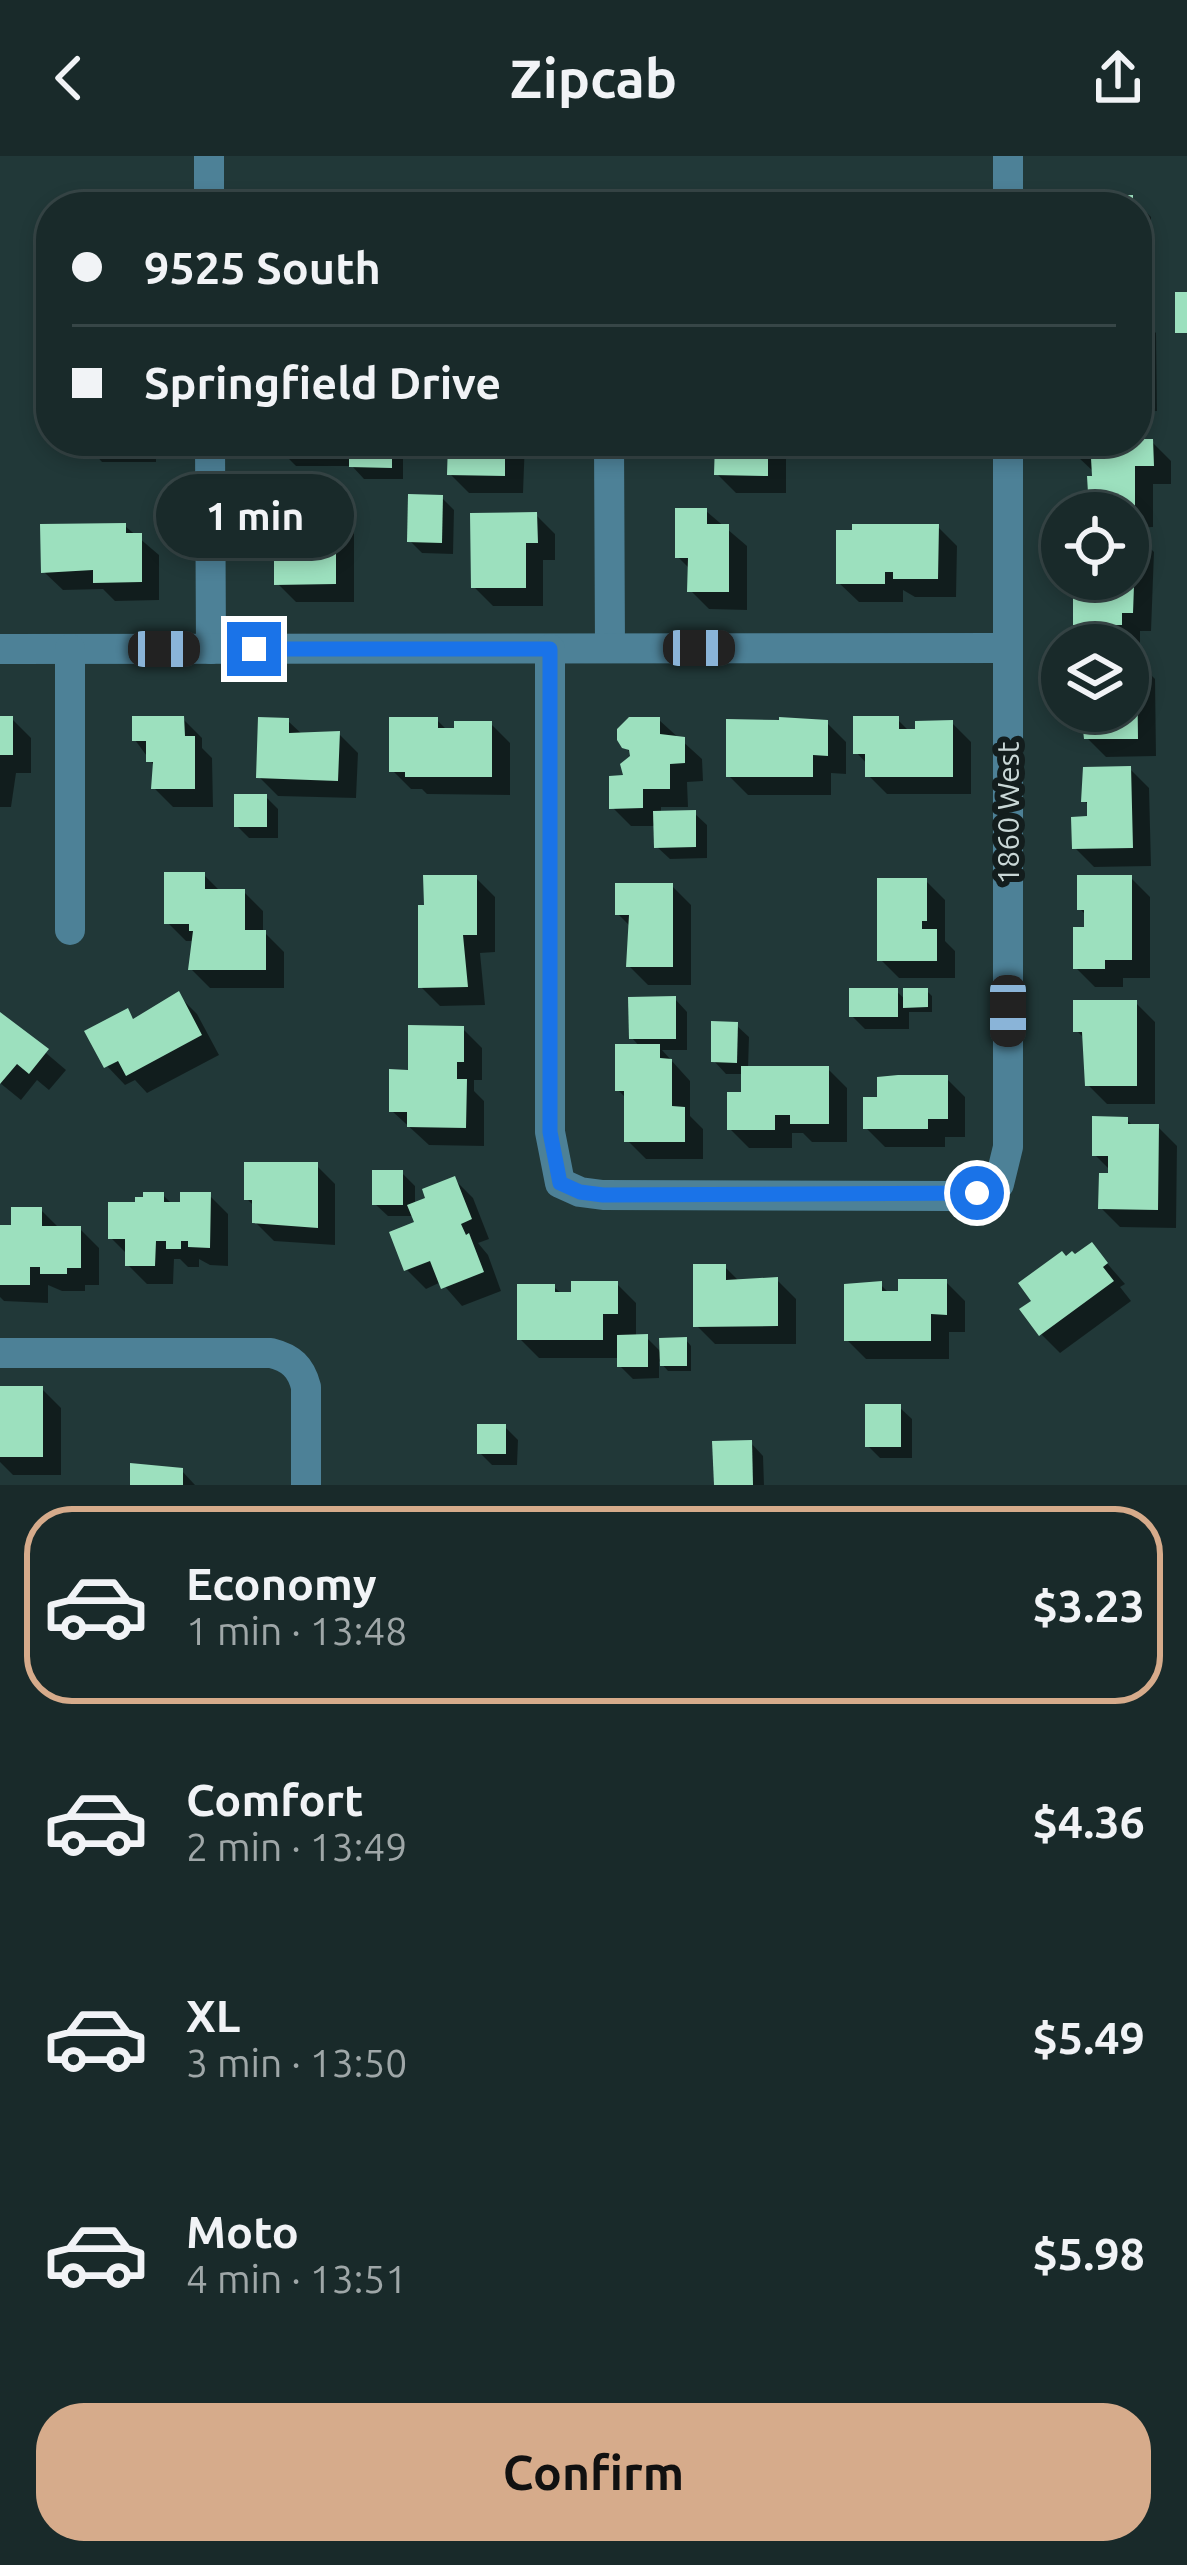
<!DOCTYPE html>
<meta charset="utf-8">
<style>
:root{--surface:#192a2a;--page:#263636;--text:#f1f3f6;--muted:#9fa7a8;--line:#374647;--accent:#d6ab8b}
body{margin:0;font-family:Ubuntu,sans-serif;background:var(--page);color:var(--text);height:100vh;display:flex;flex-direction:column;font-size:45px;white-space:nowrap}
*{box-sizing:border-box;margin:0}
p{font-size:39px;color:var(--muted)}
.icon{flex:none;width:66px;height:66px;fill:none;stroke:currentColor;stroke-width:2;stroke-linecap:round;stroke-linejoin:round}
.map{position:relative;height:1329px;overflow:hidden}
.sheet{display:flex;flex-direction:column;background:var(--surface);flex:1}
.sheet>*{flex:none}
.banner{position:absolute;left:36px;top:36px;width:1116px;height:264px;border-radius:48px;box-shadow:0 6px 18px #0003,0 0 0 3px var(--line);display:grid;align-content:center;height:264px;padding:0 36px;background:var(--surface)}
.tools{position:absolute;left:1041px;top:336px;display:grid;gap:24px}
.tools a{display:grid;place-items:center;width:108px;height:108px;border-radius:50%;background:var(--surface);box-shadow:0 6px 18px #0003,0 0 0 3px var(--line);font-size:60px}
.end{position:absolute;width:54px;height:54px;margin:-27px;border:15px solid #1a73e8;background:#fff;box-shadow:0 0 0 6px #fff}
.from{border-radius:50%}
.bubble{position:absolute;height:84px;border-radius:42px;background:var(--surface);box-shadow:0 6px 18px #0003,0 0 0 3px var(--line);font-size:39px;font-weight:600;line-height:84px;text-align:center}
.car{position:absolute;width:36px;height:72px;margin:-36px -18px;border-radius:15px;box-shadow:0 0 9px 3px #0007;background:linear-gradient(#222 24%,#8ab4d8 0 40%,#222 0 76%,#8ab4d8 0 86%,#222 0)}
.banner b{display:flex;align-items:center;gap:42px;height:114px;font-size:45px}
.banner b+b{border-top:3px solid var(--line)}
.banner i{width:30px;height:30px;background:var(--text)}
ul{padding:21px 0 0;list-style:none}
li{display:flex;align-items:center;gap:36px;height:198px;margin:0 24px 18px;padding:0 12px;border:6px solid transparent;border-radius:48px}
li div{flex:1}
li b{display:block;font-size:45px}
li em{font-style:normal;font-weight:600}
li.current{border-color:var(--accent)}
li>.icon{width:108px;height:108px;stroke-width:1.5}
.cta{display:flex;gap:24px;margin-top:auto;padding:24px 36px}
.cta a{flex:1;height:138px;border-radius:48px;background:var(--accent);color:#111;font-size:48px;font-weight:600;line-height:138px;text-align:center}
header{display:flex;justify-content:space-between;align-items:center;height:156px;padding:0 36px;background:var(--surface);font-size:54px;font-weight:600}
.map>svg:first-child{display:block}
.shadow{fill:#0007}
.building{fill:#9ce0be}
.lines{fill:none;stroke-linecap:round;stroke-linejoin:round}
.minor{stroke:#4d8197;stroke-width:30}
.route{stroke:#1a73e8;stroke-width:15}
.labels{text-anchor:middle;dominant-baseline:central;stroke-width:12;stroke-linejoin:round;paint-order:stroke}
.street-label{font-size:30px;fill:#c9d7d6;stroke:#131d1d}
</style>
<header><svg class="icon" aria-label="back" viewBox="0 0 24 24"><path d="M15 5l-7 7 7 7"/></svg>Zipcab<svg class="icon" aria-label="share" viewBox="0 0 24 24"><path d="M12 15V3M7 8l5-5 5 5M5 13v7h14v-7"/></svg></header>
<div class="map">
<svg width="1187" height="1329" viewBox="0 0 1187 1329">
<rect width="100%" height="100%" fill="#213838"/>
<g class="shadow">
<polygon points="1132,42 1151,61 1151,139 1137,139 1137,51 1076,51"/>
<polygon points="1137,158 1156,177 1157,255 1137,256"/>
<polygon points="1137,278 1145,286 1152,286 1171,305 1171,328 1153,328 1153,371 1130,372 1154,396 1151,475 1140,475 1140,487 1095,486 1076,467 1090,423 1128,423 1128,357 1096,357 1092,353 1095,317 1078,301 1137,285"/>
<polygon points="83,285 156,285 156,306 102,306"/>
<polygon points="277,285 395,285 403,293 403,323 364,323 352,310 296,310 277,291"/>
<polygon points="442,285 525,285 523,337 469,337 450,318 451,293"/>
<polygon points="720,285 799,285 799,291 786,291 786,337 736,337 717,318"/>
<polygon points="882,285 940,285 940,295 891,294"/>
<polygon points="442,342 454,354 453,398 422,397 410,385"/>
<polygon points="335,346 354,365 354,446 296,446 277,427 290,399"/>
<polygon points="706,355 747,390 747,454 709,453 690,434 691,414 678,401"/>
<polygon points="536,359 555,378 555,404 543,404 543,450 493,450 474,431"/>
<polygon points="125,370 159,399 159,444 115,445 103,433 63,434 44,416"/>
<polygon points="938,371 957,390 956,441 915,441 903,434 903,446 859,446 839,427"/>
<polygon points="1128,504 1136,504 1155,523 1156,600 1106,601 1087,582 1085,555 1128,555"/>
<polygon points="0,563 12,563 31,582 31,617 16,617 11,651 0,651"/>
<polygon points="183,563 202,582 202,592 212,602 213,651 173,651 154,632 155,611 135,584"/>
<polygon points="897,563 910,576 952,567 971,586 971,638 887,638 868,619 868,609 856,596"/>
<polygon points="437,564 448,575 491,568 510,587 510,639 427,638 422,633 411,633 392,614"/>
<polygon points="659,564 702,603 703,625 687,626 688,651 661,651 661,658 694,657 707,669 707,702 670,703 657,691 657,670 631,670 612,651 633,599 624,590"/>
<polygon points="288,565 304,580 339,578 358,597 356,642 278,640 259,621"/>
<polygon points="827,567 846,586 846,618 831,617 831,639 748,639 729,620"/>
<polygon points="1130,613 1149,632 1151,710 1094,711 1075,692 1090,663 1090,650 1084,645"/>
<polygon points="265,640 278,653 278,682 249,682 237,670"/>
<polygon points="204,719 221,736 244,736 263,755 263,775 284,796 284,832 210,832 191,813 194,785 186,785 167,766"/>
<polygon points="476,722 495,741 495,796 480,797 485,849 440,850 421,831"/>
<polygon points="1131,722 1150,741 1150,822 1123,822 1123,831 1095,831 1076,812 1087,774 1087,760 1080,753"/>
<polygon points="926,725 945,744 945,785 955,795 955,822 899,822 880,803"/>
<polygon points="672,730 691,749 691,829 648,829 629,810 631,771 618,758"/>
<polygon points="896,835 906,844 927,835 932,840 932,856 909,856 909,873 865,873 852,860"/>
<polygon points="178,839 197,858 219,899 147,937 135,924 125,929 107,910 127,856 136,865"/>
<polygon points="675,843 687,856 687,894 662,894 690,925 690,960 703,973 703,1003 646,1003 627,984 627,943 618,934 641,892 632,882"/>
<polygon points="1136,847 1155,866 1155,948 1107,948 1088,929 1086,884 1076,874"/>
<polygon points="0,858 66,914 49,934 37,924 21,944 0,927"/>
<polygon points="736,869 749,881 748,913 828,913 847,932 847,986 812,986 803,977 792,977 792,992 749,992 730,973 744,939 744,918 726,918 714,905"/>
<polygon points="463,873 482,892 482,924 474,924 474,935 484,945 484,990 429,989 392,955 411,917"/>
<polygon points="946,922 965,941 965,981 945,981 945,991 885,991 866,972"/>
<polygon points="1127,964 1134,971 1158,971 1177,990 1176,1072 1120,1071 1101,1052 1111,1015 1095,999"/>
<polygon points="316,1009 335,1028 335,1089 274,1085 255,1066 255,1051 247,1043"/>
<polygon points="402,1017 415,1030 415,1049 429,1044 454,1023 473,1042 489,1083 478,1087 488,1099 501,1135 462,1150 441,1126 426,1133 407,1114 418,1068 415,1060 388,1060 375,1048"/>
<polygon points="163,1039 173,1049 209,1039 228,1058 228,1110 210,1109 199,1103 199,1111 188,1111 180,1103 174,1103 173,1128 147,1128 128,1109 128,1099 111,1082 138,1049"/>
<polygon points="41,1054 60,1073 80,1073 99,1092 99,1129 85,1129 85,1135 62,1135 48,1129 48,1147 4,1145 0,1141 0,1072 14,1072"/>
<polygon points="1092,1090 1125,1128 1120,1131 1131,1145 1060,1197 1041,1178 1035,1146 1066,1103 1075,1102"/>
<polygon points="725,1111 740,1126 777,1124 796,1143 796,1188 715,1188 696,1169"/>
<polygon points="946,1126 965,1145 965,1176 949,1176 949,1203 866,1203 847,1184 880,1128 890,1138"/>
<polygon points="617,1128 636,1147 636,1182 646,1181 663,1198 686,1184 691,1190 691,1215 668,1215 659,1205 659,1222 633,1223 620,1210 620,1202 539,1202 520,1183 554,1131 563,1139"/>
<polygon points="0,1233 42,1233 61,1252 61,1319 13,1319 0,1306"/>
<polygon points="899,1251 912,1263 912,1302 880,1302 868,1290"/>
<polygon points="505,1271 518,1284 517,1309 492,1309 480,1297"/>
<polygon points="751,1287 763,1300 764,1329 717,1329"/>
<polygon points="182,1315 195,1329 133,1329"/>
</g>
<g class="building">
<polygon points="1133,39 1133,51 1073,51 1073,40"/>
<rect x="276" y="41" width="56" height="10"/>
<rect x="1175" y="136" width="12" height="41"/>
<polygon points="1137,283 1153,283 1154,310 1135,310 1135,354 1089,354 1087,320 1092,320 1091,302 1075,302 1075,285"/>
<rect x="274" y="285" width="59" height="7"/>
<polygon points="349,285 392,285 392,312 349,311"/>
<polygon points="448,285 505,285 505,320 447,319"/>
<polygon points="715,285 768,285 768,320 714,319"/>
<polygon points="408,338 443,339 442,387 407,386"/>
<polygon points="284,343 336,343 336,428 274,429 274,396 287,396"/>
<polygon points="675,352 707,352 707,368 729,368 729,436 687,436 688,402 675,402"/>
<polygon points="537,356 538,387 526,387 526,432 471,432 470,357"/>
<polygon points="126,367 126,377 142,377 142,426 93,427 93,414 41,417 40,368"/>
<polygon points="852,368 939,368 938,423 893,423 893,416 885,416 885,428 836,428 836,374 852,374"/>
<polygon points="1128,374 1136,374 1133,457 1122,457 1122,469 1073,469 1073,424 1128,423"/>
<polygon points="1128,501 1137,501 1138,583 1084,583 1081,555 1128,555"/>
<rect x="0" y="560" width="13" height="39"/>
<polygon points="132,560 184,560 185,580 195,580 195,633 151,633 153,606 146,606 146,585 132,585"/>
<polygon points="853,560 899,560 899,573 915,573 915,565 953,564 953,621 865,621 865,598 853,598"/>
<polygon points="258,561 289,562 289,577 340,575 338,625 256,622"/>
<polygon points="389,561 438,561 438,572 454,572 454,565 492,565 492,621 405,621 405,616 389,616"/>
<polygon points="629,561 660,561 660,578 685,581 685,607 670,608 670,633 643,633 643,652 609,653 609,620 623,619 620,608 630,600 629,594 622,592 617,584 617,573"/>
<polygon points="779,561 828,564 828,600 813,599 813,621 726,621 726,563 779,564"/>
<polygon points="1131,610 1133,692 1072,693 1071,661 1087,660 1087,646 1081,646 1083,611"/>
<rect x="234" y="638" width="33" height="33"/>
<polygon points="696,654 696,691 654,692 653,655"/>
<polygon points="164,716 205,716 205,733 245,733 245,774 266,774 266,814 188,814 193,775 189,775 189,768 164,768"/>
<polygon points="423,719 477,719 477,779 463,779 468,831 418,832 418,749 424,749"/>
<polygon points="1077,719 1132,719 1132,804 1105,804 1105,813 1073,813 1073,771 1084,771 1084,754 1077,754"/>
<polygon points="877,722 927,722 927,765 922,765 922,773 937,773 937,805 877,805"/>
<polygon points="615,727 673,727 673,811 626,811 629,759 615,759"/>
<rect x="849" y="832" width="49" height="29"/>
<polygon points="903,832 928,832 928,851 903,852"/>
<polygon points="179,835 202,879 126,920 118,905 104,912 84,875 128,852 133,863"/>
<polygon points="676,840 676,883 629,883 628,841"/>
<polygon points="1073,844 1137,844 1137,930 1085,930 1082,876 1073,876"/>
<polygon points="0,856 49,893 29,918 17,908 0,928"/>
<polygon points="711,865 738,866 737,907 711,906"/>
<polygon points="408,869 464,870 464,906 457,906 457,923 467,923 466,972 407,971 407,956 389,956 389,913 408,914"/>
<polygon points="615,888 660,888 660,902 672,903 672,950 685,951 685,986 624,986 624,935 615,935"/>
<polygon points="741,910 829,910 829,968 790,968 790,959 775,959 775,974 727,974 727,936 741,936"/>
<polygon points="898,919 948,919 948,963 928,963 928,973 863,973 863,941 877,941 877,921"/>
<polygon points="1092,960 1128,961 1128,968 1159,968 1158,1054 1098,1053 1099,1017 1108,1017 1108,1000 1092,1000"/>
<polygon points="244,1006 318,1006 318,1072 252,1067 252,1044 244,1044"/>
<rect x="372" y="1014" width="31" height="35"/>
<polygon points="455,1020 472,1063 461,1068 466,1079 469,1077 484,1116 441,1133 430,1105 404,1115 389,1076 414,1066 407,1049 425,1042 422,1033"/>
<polygon points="143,1036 164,1036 164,1046 180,1046 180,1036 211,1036 210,1092 188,1091 188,1085 181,1085 181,1093 166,1093 166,1085 156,1085 155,1110 125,1110 125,1083 108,1083 108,1046 135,1046 135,1041 143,1041"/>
<polygon points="11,1051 42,1051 42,1070 81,1070 81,1112 67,1112 67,1118 40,1118 40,1111 30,1111 30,1129 0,1129 0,1069 11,1069"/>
<polygon points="1092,1086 1108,1107 1103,1111 1114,1125 1039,1180 1019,1153 1031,1145 1018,1127 1062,1095 1066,1100 1072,1095 1075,1098"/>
<polygon points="693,1108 726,1108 726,1124 778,1121 778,1170 693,1171"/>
<polygon points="898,1123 947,1123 947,1159 931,1158 931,1185 844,1185 844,1128 882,1125 882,1135 898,1135"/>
<polygon points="571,1125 618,1125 618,1158 603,1158 603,1184 517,1184 517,1128 555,1128 555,1136 571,1136"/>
<polygon points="648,1178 648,1211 617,1211 617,1179"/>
<polygon points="687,1181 687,1210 660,1210 659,1182"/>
<rect x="0" y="1230" width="43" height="71"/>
<rect x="865" y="1248" width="36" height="43"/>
<rect x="477" y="1268" width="29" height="30"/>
<polygon points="752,1284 753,1329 714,1329 712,1285"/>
<polygon points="130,1307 183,1312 183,1329 130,1329"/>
</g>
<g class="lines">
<g class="minor">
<polyline points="209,0 209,51"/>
<polyline points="1008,0 1008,51"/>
<polyline points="210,285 211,493"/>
<polyline points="609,285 610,492"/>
<polyline points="0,493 1008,492"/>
<polyline points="70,493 70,774"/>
<polyline points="550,493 550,976 560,1027 580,1036 603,1039 954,1040 977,1037 999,1028 1008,991 1008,285"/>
<path d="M0,1197H271C291,1202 301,1211 306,1231V1329"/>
</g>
</g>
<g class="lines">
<polyline class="route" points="254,493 550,493 550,976 560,1027 580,1036 603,1039 977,1037"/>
</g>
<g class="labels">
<g class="street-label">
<text transform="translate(1008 657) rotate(-90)">1860 West</text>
</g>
</g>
</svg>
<div class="tools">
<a><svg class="icon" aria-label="locate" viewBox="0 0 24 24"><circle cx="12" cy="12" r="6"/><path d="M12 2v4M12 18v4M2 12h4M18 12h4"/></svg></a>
<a><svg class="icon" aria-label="layers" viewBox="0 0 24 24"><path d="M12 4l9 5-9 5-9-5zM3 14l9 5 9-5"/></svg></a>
</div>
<i class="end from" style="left:977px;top:1037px"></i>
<i class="end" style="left:254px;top:493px"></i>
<div class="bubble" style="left:156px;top:318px;width:198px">1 min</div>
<i class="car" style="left:699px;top:492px;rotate:90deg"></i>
<i class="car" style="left:164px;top:493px;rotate:90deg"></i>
<i class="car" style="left:1008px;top:855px;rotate:180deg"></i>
<div class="banner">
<b><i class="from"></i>9525 South</b>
<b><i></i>Springfield Drive</b>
</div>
</div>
<section class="sheet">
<ul>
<li class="current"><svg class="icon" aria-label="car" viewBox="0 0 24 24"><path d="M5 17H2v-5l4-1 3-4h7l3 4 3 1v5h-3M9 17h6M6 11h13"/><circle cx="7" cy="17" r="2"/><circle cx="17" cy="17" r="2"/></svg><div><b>Economy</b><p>1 min · 13:48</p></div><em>$3.23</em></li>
<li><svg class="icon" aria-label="car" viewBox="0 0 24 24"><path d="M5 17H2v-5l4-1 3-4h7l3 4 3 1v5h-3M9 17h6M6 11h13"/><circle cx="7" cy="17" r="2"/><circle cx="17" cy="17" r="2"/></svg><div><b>Comfort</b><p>2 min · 13:49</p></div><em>$4.36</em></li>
<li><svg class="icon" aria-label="car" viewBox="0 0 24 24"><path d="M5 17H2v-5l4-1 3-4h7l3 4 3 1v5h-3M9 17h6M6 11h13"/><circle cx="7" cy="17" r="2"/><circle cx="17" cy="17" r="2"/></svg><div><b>XL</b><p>3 min · 13:50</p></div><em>$5.49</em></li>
<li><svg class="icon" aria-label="car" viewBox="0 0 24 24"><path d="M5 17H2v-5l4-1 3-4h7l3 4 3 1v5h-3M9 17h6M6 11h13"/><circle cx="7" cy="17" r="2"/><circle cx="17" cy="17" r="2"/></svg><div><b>Moto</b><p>4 min · 13:51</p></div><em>$5.98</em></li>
</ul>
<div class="cta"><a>Confirm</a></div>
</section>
